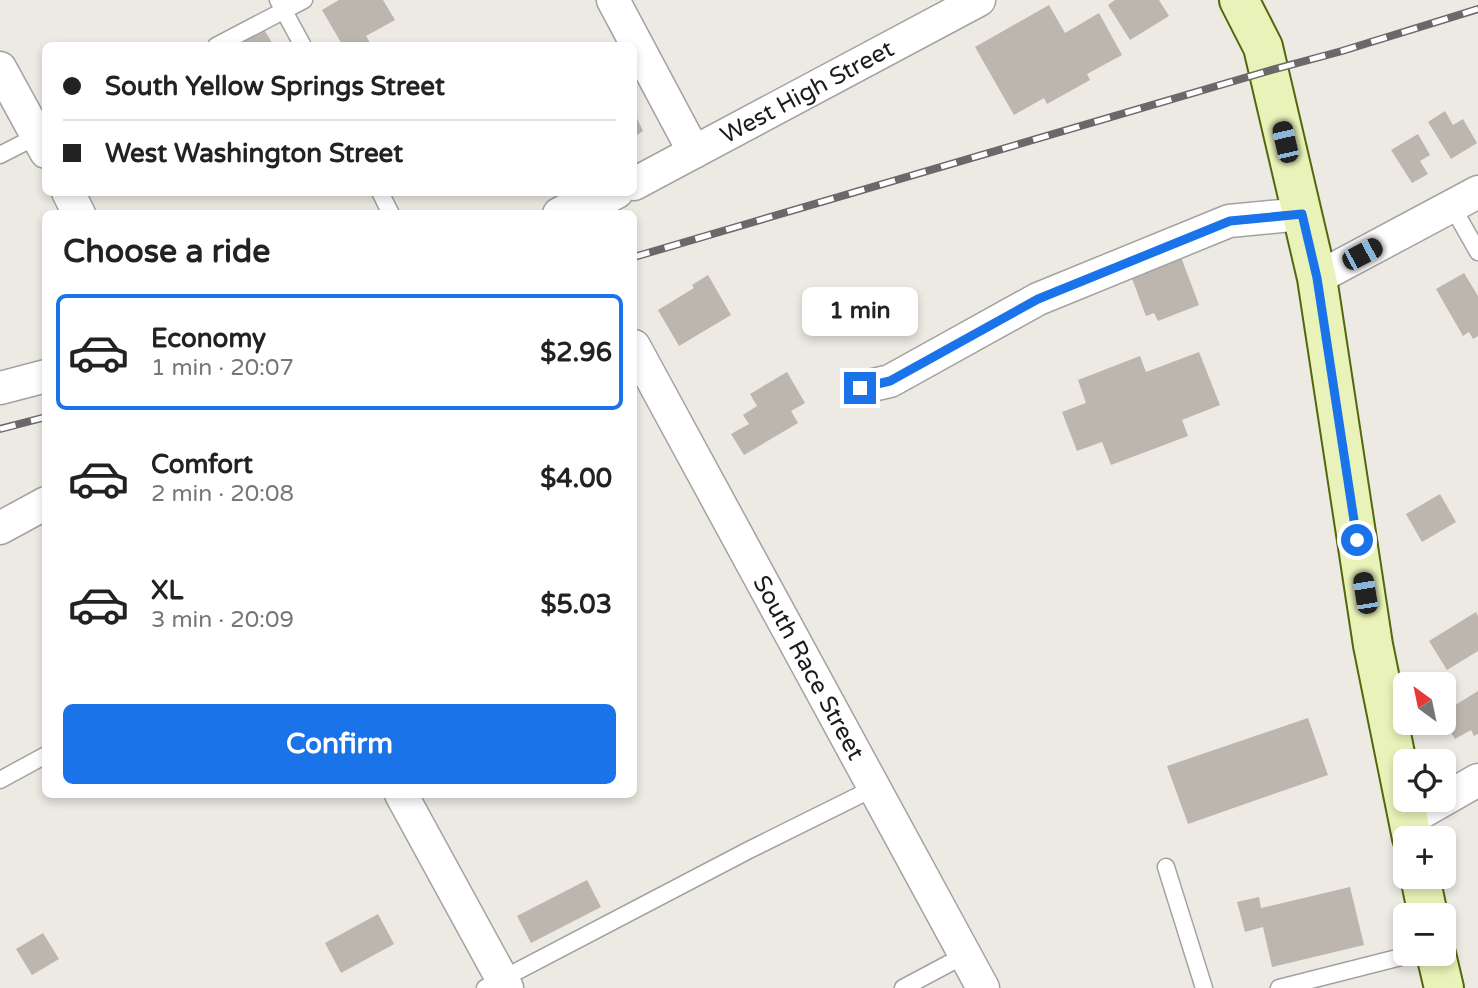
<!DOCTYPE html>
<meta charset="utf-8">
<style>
:root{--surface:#fff;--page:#f6f6f6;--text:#222;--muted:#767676;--line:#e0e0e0;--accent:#1a73e8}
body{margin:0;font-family:"Varela Round",sans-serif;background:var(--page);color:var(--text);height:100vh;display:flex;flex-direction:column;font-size:26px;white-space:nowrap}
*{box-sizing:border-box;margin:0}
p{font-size:23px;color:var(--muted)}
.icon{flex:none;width:38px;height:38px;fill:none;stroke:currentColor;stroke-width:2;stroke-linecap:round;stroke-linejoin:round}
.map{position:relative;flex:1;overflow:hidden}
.panel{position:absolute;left:42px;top:210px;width:595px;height:588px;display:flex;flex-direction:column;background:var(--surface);border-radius:10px;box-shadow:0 4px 10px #0003}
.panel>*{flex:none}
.banner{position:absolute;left:42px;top:42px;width:595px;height:154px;border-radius:10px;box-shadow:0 4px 10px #0003;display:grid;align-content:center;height:154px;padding:0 21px;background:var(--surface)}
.needle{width:46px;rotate:327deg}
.buttons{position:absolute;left:1393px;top:672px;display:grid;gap:14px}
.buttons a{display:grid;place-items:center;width:63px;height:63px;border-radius:10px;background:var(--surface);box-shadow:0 4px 10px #0003;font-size:35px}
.end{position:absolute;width:32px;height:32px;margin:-16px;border:9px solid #1a73e8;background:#fff;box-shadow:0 0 0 4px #fff}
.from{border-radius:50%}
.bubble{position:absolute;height:49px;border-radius:10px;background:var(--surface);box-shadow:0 4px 10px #0003;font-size:23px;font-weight:700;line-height:49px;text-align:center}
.car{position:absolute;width:21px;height:42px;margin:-21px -10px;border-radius:9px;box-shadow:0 0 5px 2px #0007;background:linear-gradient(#222 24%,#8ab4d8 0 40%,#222 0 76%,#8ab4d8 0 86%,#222 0)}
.banner b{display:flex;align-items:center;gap:24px;height:66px;font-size:26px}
.banner b+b{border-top:2px solid var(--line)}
.banner i{width:18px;height:18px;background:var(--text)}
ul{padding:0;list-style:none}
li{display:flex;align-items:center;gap:21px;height:116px;margin:0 14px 10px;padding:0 7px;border:4px solid transparent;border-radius:10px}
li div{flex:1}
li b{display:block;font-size:26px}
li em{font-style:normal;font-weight:700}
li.on{border-color:var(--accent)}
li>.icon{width:63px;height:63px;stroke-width:1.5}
h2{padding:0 21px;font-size:32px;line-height:84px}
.button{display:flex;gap:14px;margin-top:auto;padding:14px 21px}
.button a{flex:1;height:80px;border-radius:10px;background:var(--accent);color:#fff;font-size:28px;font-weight:700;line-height:80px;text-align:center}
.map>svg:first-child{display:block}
.building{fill:#bcb6af}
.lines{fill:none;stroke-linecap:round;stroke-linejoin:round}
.service-casing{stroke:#a2a2a2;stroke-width:19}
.minor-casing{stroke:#a2a2a2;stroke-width:35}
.secondary-casing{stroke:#53670d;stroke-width:42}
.service{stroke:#fff;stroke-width:16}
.minor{stroke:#fff;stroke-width:32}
.secondary{stroke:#e9f3b9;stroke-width:38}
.rail-casing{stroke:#696969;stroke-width:8}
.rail{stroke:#fff;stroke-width:5;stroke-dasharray:16;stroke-linecap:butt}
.route{stroke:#1a73e8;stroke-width:9}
.labels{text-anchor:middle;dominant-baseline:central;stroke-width:5;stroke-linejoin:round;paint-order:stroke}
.street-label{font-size:24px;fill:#1b1b1b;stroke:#fff}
</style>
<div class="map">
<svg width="1478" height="988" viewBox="0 0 1478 988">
<rect width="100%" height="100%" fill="#eceae2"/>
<g class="building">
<polygon points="339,0 383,0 395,20 366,36 372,46 343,46 322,10"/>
<polygon points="1115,0 1159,0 1169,16 1130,40 1108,5"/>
<polygon points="1049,5 1065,33 1099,13 1122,55 1087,74 1090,80 1047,104 1044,98 1014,115 975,47"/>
<polygon points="262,26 274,46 232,46"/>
<polygon points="1445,111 1453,125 1463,119 1477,143 1451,159 1428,122"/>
<polygon points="634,112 643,131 634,137"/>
<polygon points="1418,134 1430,155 1420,161 1428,174 1412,183 1391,150"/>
<polygon points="1181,257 1199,305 1158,321 1154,313 1146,316 1131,276"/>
<polygon points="1464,273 1478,296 1478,336 1473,339 1469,332 1463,336 1436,289"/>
<polygon points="708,275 731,315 679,346 658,310 694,288 692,285"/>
<polygon points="1199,352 1220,405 1182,420 1188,436 1111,465 1102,442 1077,451 1062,412 1086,403 1078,380 1140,356 1146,372"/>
<polygon points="787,372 805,403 791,411 798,423 744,455 731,434 749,424 743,415 757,406 750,394"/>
<polygon points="1440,494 1456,522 1422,542 1406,514"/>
<polygon points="1476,612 1478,616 1478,651 1447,670 1429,641"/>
<polygon points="1478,691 1478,734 1474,736 1471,730 1455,739 1444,721 1444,712"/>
<polygon points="1308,718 1328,775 1188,824 1167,766"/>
<polygon points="587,880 601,907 531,943 517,916"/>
<polygon points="1350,887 1364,945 1272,967 1263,927 1245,932 1237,902 1259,897 1261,908"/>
<polygon points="378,914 394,944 341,973 325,943"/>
<polygon points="43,933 59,959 32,975 16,949"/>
</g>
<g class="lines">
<defs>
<g id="service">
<polyline points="278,0 303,46"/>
<polyline points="216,46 304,0"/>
<polyline points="0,155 41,134"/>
<polyline points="380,192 391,214"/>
<polyline points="1452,206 1478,252"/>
<polyline points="0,780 46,755"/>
<polyline points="1166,867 1204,988"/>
<polyline points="485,988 749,850 874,788"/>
<polyline points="903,988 965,955"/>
<polyline points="1279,988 1413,954"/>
</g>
<g id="minor">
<polyline points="613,0 694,152"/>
<polyline points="0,68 46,152"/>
<path id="s1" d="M634,184L979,0"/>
<polyline points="68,192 79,214"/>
<polyline points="559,214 572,207 588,207 617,192"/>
<polyline points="1317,278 1478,192"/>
<path id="s2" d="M634,346L983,988"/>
<polyline points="0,388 46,376"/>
<polyline points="860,388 890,381 1038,299 1229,221 1302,214"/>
<polyline points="0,528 46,503"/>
<polyline points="401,794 507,988"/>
<polyline points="1408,820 1478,780"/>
</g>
<g id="secondary">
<polyline points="1239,0 1263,47 1317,278 1373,645 1412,838"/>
<polyline points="1420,877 1428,915"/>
<polyline points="1436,954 1444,988"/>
</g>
</defs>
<use href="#service" class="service-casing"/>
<use href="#minor" class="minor-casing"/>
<use href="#secondary" class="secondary-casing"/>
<use href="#service" class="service"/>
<use href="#minor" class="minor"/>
<use href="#secondary" class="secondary"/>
<defs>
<g id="rail">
<polyline points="634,257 1268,71 1342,51 1478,9"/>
<polyline points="0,429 46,417"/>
</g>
</defs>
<use href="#rail" class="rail-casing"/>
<use href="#rail" class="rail"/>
</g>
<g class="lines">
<polyline class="route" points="860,388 890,381 1038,299 1230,221 1302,214 1317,278 1357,540"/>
</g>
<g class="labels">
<g class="street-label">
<text stroke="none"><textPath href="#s1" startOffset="196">West High Street</textPath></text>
<text stroke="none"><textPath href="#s2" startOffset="366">South Race Street</textPath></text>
</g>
</g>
</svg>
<div class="buttons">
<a><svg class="needle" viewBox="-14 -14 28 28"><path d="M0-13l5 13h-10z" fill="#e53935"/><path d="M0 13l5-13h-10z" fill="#767676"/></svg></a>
<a><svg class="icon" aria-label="locate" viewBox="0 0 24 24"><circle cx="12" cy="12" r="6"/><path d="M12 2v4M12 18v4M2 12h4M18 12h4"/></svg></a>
<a>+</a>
<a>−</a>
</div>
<i class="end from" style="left:1357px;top:540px"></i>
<i class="end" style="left:860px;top:388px"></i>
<div class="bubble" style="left:802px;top:287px;width:116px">1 min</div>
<i class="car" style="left:1285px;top:142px;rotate:347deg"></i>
<i class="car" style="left:1362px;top:254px;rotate:62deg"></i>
<i class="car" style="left:1365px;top:593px;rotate:351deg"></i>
<div class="banner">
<b><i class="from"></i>South Yellow Springs Street</b>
<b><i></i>West Washington Street</b>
</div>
<section class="panel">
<h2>Choose a ride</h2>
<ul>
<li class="on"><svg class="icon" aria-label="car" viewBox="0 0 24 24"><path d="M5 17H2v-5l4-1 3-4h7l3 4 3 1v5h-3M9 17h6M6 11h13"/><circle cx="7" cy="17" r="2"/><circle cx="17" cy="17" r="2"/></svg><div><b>Economy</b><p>1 min · 20:07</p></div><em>$2.96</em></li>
<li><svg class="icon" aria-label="car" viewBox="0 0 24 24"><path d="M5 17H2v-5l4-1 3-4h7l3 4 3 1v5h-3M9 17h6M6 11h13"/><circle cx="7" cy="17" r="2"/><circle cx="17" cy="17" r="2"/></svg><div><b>Comfort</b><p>2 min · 20:08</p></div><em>$4.00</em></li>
<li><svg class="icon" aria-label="car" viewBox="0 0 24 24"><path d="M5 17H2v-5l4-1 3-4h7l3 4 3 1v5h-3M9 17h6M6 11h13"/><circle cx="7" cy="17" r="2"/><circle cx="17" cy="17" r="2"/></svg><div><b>XL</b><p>3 min · 20:09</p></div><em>$5.03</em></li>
</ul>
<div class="button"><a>Confirm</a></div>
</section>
</div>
